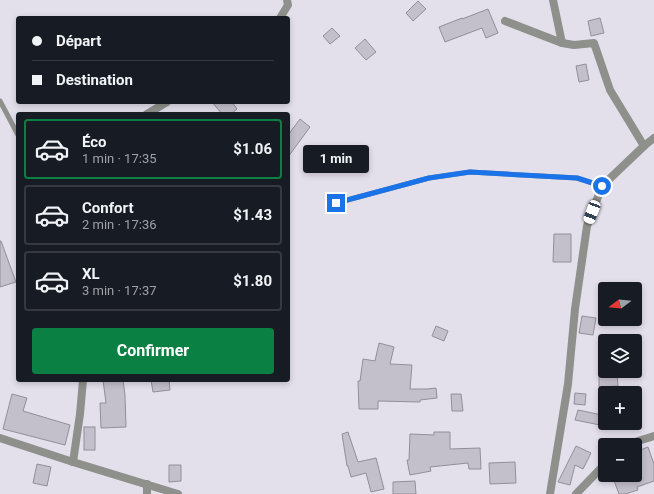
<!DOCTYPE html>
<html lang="fr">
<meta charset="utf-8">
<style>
:root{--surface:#171b24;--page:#242831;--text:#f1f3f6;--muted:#9ea1a6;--line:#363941;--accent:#0b8043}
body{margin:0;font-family:Roboto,sans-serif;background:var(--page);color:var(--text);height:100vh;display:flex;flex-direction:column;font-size:15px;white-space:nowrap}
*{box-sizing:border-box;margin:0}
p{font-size:13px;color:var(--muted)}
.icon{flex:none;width:22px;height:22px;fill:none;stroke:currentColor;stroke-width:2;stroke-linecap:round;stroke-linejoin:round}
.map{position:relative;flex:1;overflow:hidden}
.details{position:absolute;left:16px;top:112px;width:274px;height:270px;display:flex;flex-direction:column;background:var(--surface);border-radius:4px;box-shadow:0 2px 6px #0003}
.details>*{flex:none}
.banner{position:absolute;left:16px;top:16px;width:274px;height:88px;border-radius:4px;box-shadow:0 2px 6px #0003;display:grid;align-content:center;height:88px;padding:0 16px;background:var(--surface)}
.needle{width:26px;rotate:254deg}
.fabs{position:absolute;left:598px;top:282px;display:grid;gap:8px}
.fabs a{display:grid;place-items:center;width:44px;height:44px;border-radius:4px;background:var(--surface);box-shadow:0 2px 6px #0003;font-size:20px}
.end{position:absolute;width:18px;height:18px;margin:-9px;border:5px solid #1a73e8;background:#fff;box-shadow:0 0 0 2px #fff}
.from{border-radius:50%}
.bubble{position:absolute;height:28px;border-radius:4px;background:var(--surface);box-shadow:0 2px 6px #0003;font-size:13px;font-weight:700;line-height:28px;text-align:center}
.car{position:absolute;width:12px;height:24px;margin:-12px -6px;border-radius:5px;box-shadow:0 0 3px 1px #0007;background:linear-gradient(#fff 24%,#345 0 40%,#fff 0 76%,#345 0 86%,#fff 0)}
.banner b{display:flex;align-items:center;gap:14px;height:38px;font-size:15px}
.banner b+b{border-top:1px solid var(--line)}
.banner i{width:10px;height:10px;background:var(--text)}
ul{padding:7px 0 0;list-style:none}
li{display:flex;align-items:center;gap:12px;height:60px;margin:0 8px 6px;padding:0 8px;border:2px solid var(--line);border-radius:4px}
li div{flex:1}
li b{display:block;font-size:15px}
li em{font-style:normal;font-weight:700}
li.on{border-color:var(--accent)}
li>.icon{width:36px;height:36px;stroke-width:1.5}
.cta{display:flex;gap:8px;margin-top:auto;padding:8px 16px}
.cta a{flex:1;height:46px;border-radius:4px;background:var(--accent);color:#fff;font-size:16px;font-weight:700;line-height:46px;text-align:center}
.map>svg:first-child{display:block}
.building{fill:#c3bfcb;stroke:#928e9a}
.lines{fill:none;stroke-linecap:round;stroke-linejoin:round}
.service{stroke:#8e908b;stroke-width:5}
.minor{stroke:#8e908b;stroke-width:8}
.tertiary{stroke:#8e908b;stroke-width:8}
.route{stroke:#1a73e8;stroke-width:5}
</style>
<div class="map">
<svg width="654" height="494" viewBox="0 0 654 494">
<rect width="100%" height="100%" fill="#e3dfeb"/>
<g class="building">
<polygon points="418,1 426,9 413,21 406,13"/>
<polygon points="488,9 498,33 486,38 482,28 445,42 439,27 462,18 462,19"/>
<polygon points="600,18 604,33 591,36 588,21"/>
<polygon points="332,28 340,36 330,44 323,36"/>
<polygon points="365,39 376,52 366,60 355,48"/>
<polygon points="586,64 589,80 579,82 576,66"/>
<polygon points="212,102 232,102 237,109 231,114 222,114"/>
<polygon points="300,119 310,127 288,157 288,135"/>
<polygon points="554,234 571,234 571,262 553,262"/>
<polygon points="0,241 1,241 16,282 0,287"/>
<polygon points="582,316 596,318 593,335 579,333"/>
<polygon points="436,326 448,331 444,341 432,336"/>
<polygon points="379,343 394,347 390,364 412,365 410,389 427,389 436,388 437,398 420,400 420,402 378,401 378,409 359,409 358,381 360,381 363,359 375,361"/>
<polygon points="617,373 618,386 599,387 599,374"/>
<polygon points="103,380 123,380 125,395 126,427 101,428 100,403 106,403"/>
<polygon points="151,380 169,380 170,390 153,392"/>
<polygon points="575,393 586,394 585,405 574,404"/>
<polygon points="12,394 27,398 23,411 70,425 65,445 3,429"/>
<polygon points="451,394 461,394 463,411 452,411"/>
<polygon points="578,410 602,415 600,425 575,420"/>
<rect x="84" y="427" width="11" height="23"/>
<polygon points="348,432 358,462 376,458 384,489 371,492 366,473 351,477 348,466 347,466 342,434"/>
<polygon points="434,432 450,432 450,449 480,448 481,469 469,469 468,463 430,467 431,471 410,475 407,460 409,460 410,434 434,435"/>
<polygon points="576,446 591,453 583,469 575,465 570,485 558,482"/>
<polygon points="648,447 654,464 654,481 637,487 638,490 625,494 619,494 612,475 635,475 635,452"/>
<polygon points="515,462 516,483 490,484 489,463"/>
<polygon points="37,464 51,467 47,486 33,483"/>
<polygon points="169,465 181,465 181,481 169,482"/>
<polygon points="415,481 416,494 393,494 393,482"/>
</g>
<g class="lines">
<g class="service">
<polyline points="0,101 18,135"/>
<polyline points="336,203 429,178 470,172 577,178 602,186"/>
</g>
<g class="minor">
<polyline points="553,0 562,43"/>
<polyline points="280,18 288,5 287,0"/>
<polyline points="505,21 562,43 574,45 594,43 610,90 644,146"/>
<polyline points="147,114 167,102"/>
<polyline points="625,445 654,436"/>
<polyline points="73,462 80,414 83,380"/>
<polyline points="147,484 147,494"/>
<polyline points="550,494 568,384 575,309 587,226 602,186 644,146 654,138"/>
<polyline points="576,494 605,464"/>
</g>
<polyline class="tertiary" points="0,438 73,462 178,494"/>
</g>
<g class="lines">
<polyline class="route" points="336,203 429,178 470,172 577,178 602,186"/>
</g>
</svg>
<div class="fabs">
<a><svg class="needle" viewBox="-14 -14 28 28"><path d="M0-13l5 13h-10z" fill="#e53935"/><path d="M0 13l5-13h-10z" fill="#9ea1a6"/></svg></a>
<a><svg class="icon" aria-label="layers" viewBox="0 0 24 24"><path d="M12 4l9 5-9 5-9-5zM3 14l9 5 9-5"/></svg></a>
<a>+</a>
<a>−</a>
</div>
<i class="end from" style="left:602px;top:186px"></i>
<i class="end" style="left:336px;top:203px"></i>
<div class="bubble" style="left:303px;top:145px;width:66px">1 min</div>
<i class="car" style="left:592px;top:212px;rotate:201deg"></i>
<div class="banner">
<b><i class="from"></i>Départ</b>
<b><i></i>Destination</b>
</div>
<section class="details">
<ul>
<li class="on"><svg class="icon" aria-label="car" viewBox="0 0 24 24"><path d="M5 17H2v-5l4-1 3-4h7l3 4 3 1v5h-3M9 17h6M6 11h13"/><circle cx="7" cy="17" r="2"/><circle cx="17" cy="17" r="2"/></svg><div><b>Éco</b><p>1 min · 17:35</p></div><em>$1.06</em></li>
<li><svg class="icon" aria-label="car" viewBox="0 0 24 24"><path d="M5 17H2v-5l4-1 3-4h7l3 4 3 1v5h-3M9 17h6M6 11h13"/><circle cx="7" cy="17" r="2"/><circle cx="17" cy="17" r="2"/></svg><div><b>Confort</b><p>2 min · 17:36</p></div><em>$1.43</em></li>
<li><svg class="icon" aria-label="car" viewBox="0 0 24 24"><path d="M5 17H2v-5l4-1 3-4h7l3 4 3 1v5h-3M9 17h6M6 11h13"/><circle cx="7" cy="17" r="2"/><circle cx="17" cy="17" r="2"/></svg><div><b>XL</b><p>3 min · 17:37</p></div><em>$1.80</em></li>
</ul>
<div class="cta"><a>Confirmer</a></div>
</section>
</div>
